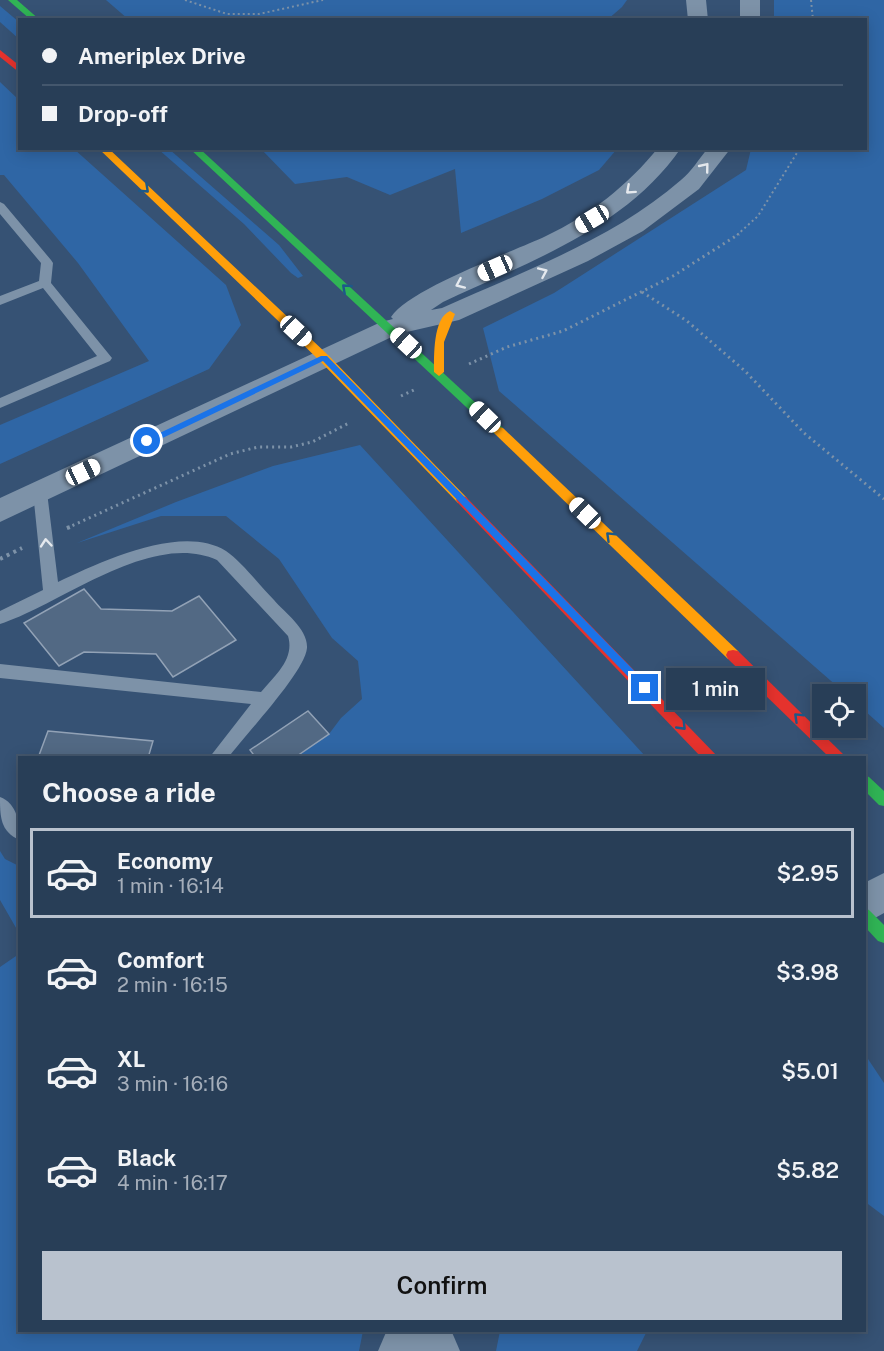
<!DOCTYPE html>
<meta charset="utf-8">
<style>
:root{--surface:#283e57;--page:#30455d;--text:#f1f3f6;--muted:#a5aeba;--line:#44576d;--accent:#b9c2ce}
body{margin:0;font-family:"Public Sans",sans-serif;background:var(--page);color:var(--text);height:100vh;display:flex;flex-direction:column;font-size:22px;white-space:nowrap}
*{box-sizing:border-box;margin:0}
p{font-size:20px;color:var(--muted)}
.icon{flex:none;width:33px;height:33px;fill:none;stroke:currentColor;stroke-width:2;stroke-linecap:round;stroke-linejoin:round}
.map{position:relative;flex:1;overflow:hidden}
.details{position:absolute;left:18px;top:756px;width:848px;height:576px;display:flex;flex-direction:column;background:var(--surface);border-radius:0px;box-shadow:0 3px 15px #0003,0 0 0 2px var(--line)}
.details>*{flex:none}
.guide{position:absolute;left:18px;top:18px;width:849px;height:132px;border-radius:0px;box-shadow:0 3px 15px #0003,0 0 0 2px var(--line);display:grid;align-content:center;height:132px;padding:0 24px;background:var(--surface)}
.tools{position:absolute;left:812px;top:684px;display:grid;gap:12px}
.tools a{display:grid;place-items:center;width:54px;height:54px;border-radius:0px;background:var(--surface);box-shadow:0 3px 15px #0003,0 0 0 2px var(--line);font-size:30px}
.end{position:absolute;width:27px;height:27px;margin:-14px;border:8px solid #1a73e8;background:#fff;box-shadow:0 0 0 3px #fff}
.from{border-radius:50%}
.bubble{position:absolute;height:42px;border-radius:0px;background:var(--surface);box-shadow:0 3px 15px #0003,0 0 0 2px var(--line);font-size:20px;font-weight:600;line-height:42px;text-align:center}
.car{position:absolute;width:18px;height:36px;margin:-18px -9px;border-radius:8px;box-shadow:0 0 4px 2px #0007;background:linear-gradient(#fff 24%,#345 0 40%,#fff 0 76%,#345 0 86%,#fff 0)}
.guide b{display:flex;align-items:center;gap:21px;height:57px;font-size:22px}
.guide b+b{border-top:2px solid var(--line)}
.guide i{width:15px;height:15px;background:var(--text)}
ul{padding:0;list-style:none}
li{display:flex;align-items:center;gap:18px;height:90px;margin:0 12px 9px;padding:0 12px;border:3px solid transparent;border-radius:0px}
li div{flex:1}
li b{display:block;font-size:22px}
li em{font-style:normal;font-weight:600}
li.current{border-color:var(--accent)}
li>.icon{width:54px;height:54px;stroke-width:1.5}
h2{padding:0 24px;font-size:27px;line-height:72px}
.action{display:flex;gap:12px;margin-top:auto;padding:12px 24px}
.action a{flex:1;height:69px;border-radius:0px;background:var(--accent);color:#111;font-size:24px;font-weight:600;line-height:69px;text-align:center}
.map>svg:first-child{display:block}
.green{fill:#2f66a5}
.building{fill:#526984;stroke:#92a2b6;stroke-width:1.5}
.lines{fill:none;stroke-linecap:round;stroke-linejoin:round}
.path-far2{stroke:#7d92a8;stroke-width:2;stroke-dasharray:2 3;stroke-linecap:butt}
.path-far1{stroke:#7d92a8;stroke-width:3;stroke-dasharray:2 4;stroke-linecap:butt}
.path{stroke:#7d92a8;stroke-width:4;stroke-dasharray:3 4.5;stroke-linecap:butt}
.lane{fill:#7d92a8;fill-rule:evenodd}
.street{fill:#7d92a8;fill-rule:evenodd}
.fast{fill:#30b455;fill-rule:evenodd}
.slow{fill:#ff9f0a;fill-rule:evenodd}
.jam{fill:#e5322d;fill-rule:evenodd}
.oneway{stroke:#e5e9ee}
.oneway2{stroke:#1d5989}
.route{fill:#1a73e8}
</style>
<div class="map">
<svg width="884" height="1351" viewBox="0 0 884 1351">
<rect width="100%" height="100%" fill="#365274"/>
<g class="green">
<polygon points="106,0 627,0 622,7 607,20 138,20 128,19"/>
<polygon points="774,0 884,0 884,728 855,702 855,694 846,694 499,391 483,328 554,293 746,170 751,149 866,148 866,20 774,19"/>
<polygon points="0,6 19,22 19,39 0,22"/>
<polygon points="0,82 19,100 20,148 74,149 226,285 241,325 209,369 0,464 0,425 149,361 78,263 4,175 0,175"/>
<polygon points="158,149 169,149 279,245 303,276 298,278 291,273 244,224"/>
<polygon points="261,149 617,149 599,170 542,199 461,233 455,169 390,195 347,177 295,184"/>
<polygon points="360,445 646,757 294,757 329,734 341,718 362,699 358,661 332,638 279,559 226,516 161,516 77,543 176,502 273,466"/>
<polygon points="0,851 5,859 19,866 19,933 0,900"/>
<polygon points="19,954 20,1330 363,1331 359,1351 0,1351 0,967"/>
<polygon points="866,1056 884,1083 884,1216 864,1201 864,1057"/>
<polygon points="500,1331 500,1330 647,1331 637,1351 496,1351"/>
</g>
<g class="building">
<polygon points="84,589 101,609 172,611 199,596 236,640 173,677 156,654 84,652 59,666 24,623"/>
<polygon points="308,711 329,734 294,758 256,758 250,750"/>
<polygon points="48,731 153,741 148,758 38,758"/>
</g>
<g class="lines">
<g class="path-far2">
<polyline points="185,0 227,14 259,14 323,0"/>
<polyline points="811,0 813,20"/>
<polyline points="737,235 758,216 800,148"/>
</g>
<g class="path-far1">
<polyline points="642,292 687,321 745,371 804,433 884,499"/>
<polyline points="469,364 507,347 563,331 673,276 739,234"/>
<polyline points="401,396 416,389"/>
<polyline points="67,528 230,454 258,447 291,447 312,442 349,423"/>
</g>
<g class="path">
<polyline points="67,528 70,527"/>
<polyline points="0,559 22,548"/>
</g>
<g class="lane">
<polygon points="0,202 4,204 51,260 53,263 51,283 112,358 110,361 0,408 0,398 97,356 43,288 0,305 0,296 39,281 41,263 0,214"/>
<path d="M40,487L47,492L58,582C100,562 182,523 226,551C242,562 260,586 274,600C285,613 308,629 307,648C305,672 245,735 228,758H209L251,704L0,678V664L261,692C275,675 295,659 288,636L217,560C151,530 60,605 0,624V611L43,590L33,492Z"/>
<path d="M0,797C17,803 20,824 20,840C0,832 0,816 0,797Z"/>
</g>
<g class="street">
<polygon points="686,0 706,0 708,20 688,20"/>
<rect x="740" y="0" width="20" height="20"/>
<path d="M658,148H681C625,229 528,262 443,302L431,310L442,308C524,271 612,240 681,180C691,172 699,159 708,148H731L699,189L643,231L588,261L459,320L398,334L0,522V498L381,322L393,319L391,317C409,289 512,252 546,236C589,216 628,185 658,148Z"/>
<polygon points="884,873 884,913 864,924 864,883"/>
<polygon points="387,1330 451,1330 460,1351 378,1351"/>
</g>
<g class="fast">
<polygon points="8,0 17,0 40,20 31,20"/>
<polygon points="189,148 199,148 503,428 503,434 495,434"/>
<polygon points="864,775 869,777 884,791 884,806 879,805 864,790"/>
<polygon points="864,908 869,910 884,925 884,943 878,941 864,926"/>
</g>
<g class="slow">
<polygon points="98,148 108,148 328,355 466,497 468,500 466,503 458,503 320,361"/>
<path d="M450,311L455,314L444,342V372L439,376L434,372C434,356 433,318 450,311Z"/>
<polygon points="499,427 503,428 738,651 740,655 738,659 728,659 495,434 493,431"/>
</g>
<g class="jam">
<polygon points="0,50 20,66 20,73 0,57"/>
<polygon points="462,496 466,497 719,758 702,758 458,503 456,500 458,497"/>
<polygon points="733,650 738,651 847,758 830,758 728,659 726,655 728,651"/>
</g>
</g>
<defs><path id="oneway-chevron" d="M-2-3.5L2.5 0L-2 3.5" fill="none" stroke-width="1.6" stroke-linecap="round" stroke-linejoin="round" transform="scale(1.5)"/></defs>
<g class="oneway">
<use href="#oneway-chevron" transform="translate(705 167) rotate(-51)"/>
<use href="#oneway-chevron" transform="translate(630 190) rotate(138)"/>
<use href="#oneway-chevron" transform="translate(543 272) rotate(-24)"/>
<use href="#oneway-chevron" transform="translate(460 284) rotate(156)"/>
<use href="#oneway-chevron" transform="translate(46 543) rotate(-95)"/>
</g>
<g class="oneway2">
<use href="#oneway-chevron" transform="translate(145 189) rotate(43)"/>
<use href="#oneway-chevron" transform="translate(346 288) rotate(-138)"/>
<use href="#oneway-chevron" transform="translate(610 536) rotate(-136)"/>
<use href="#oneway-chevron" transform="translate(798 717) rotate(-136)"/>
<use href="#oneway-chevron" transform="translate(682 726) rotate(46)"/>
</g>
<polygon class="route" points="321,356 327,356 649,686 649,691 642,691 323,361 150,444 143,441"/>
</svg>
<div class="tools">
<a><svg class="icon" aria-label="locate" viewBox="0 0 24 24"><circle cx="12" cy="12" r="6"/><path d="M12 2v4M12 18v4M2 12h4M18 12h4"/></svg></a>
</div>
<i class="end from" style="left:147px;top:441px"></i>
<i class="end" style="left:645px;top:688px"></i>
<div class="bubble" style="left:666px;top:668px;width:99px">1 min</div>
<i class="car" style="left:592px;top:219px;rotate:239deg"></i>
<i class="car" style="left:495px;top:268px;rotate:246deg"></i>
<i class="car" style="left:296px;top:331px;rotate:133deg"></i>
<i class="car" style="left:406px;top:343px;rotate:313deg"></i>
<i class="car" style="left:485px;top:417px;rotate:314deg"></i>
<i class="car" style="left:83px;top:472px;rotate:65deg"></i>
<i class="car" style="left:585px;top:513px;rotate:314deg"></i>
<div class="guide">
<b><i class="from"></i>Ameriplex Drive</b>
<b><i></i>Drop-off</b>
</div>
<section class="details">
<h2>Choose a ride</h2>
<ul>
<li class="current"><svg class="icon" aria-label="car" viewBox="0 0 24 24"><path d="M5 17H2v-5l4-1 3-4h7l3 4 3 1v5h-3M9 17h6M6 11h13"/><circle cx="7" cy="17" r="2"/><circle cx="17" cy="17" r="2"/></svg><div><b>Economy</b><p>1 min · 16:14</p></div><em>$2.95</em></li>
<li><svg class="icon" aria-label="car" viewBox="0 0 24 24"><path d="M5 17H2v-5l4-1 3-4h7l3 4 3 1v5h-3M9 17h6M6 11h13"/><circle cx="7" cy="17" r="2"/><circle cx="17" cy="17" r="2"/></svg><div><b>Comfort</b><p>2 min · 16:15</p></div><em>$3.98</em></li>
<li><svg class="icon" aria-label="car" viewBox="0 0 24 24"><path d="M5 17H2v-5l4-1 3-4h7l3 4 3 1v5h-3M9 17h6M6 11h13"/><circle cx="7" cy="17" r="2"/><circle cx="17" cy="17" r="2"/></svg><div><b>XL</b><p>3 min · 16:16</p></div><em>$5.01</em></li>
<li><svg class="icon" aria-label="car" viewBox="0 0 24 24"><path d="M5 17H2v-5l4-1 3-4h7l3 4 3 1v5h-3M9 17h6M6 11h13"/><circle cx="7" cy="17" r="2"/><circle cx="17" cy="17" r="2"/></svg><div><b>Black</b><p>4 min · 16:17</p></div><em>$5.82</em></li>
</ul>
<div class="action"><a>Confirm</a></div>
</section>
</div>
